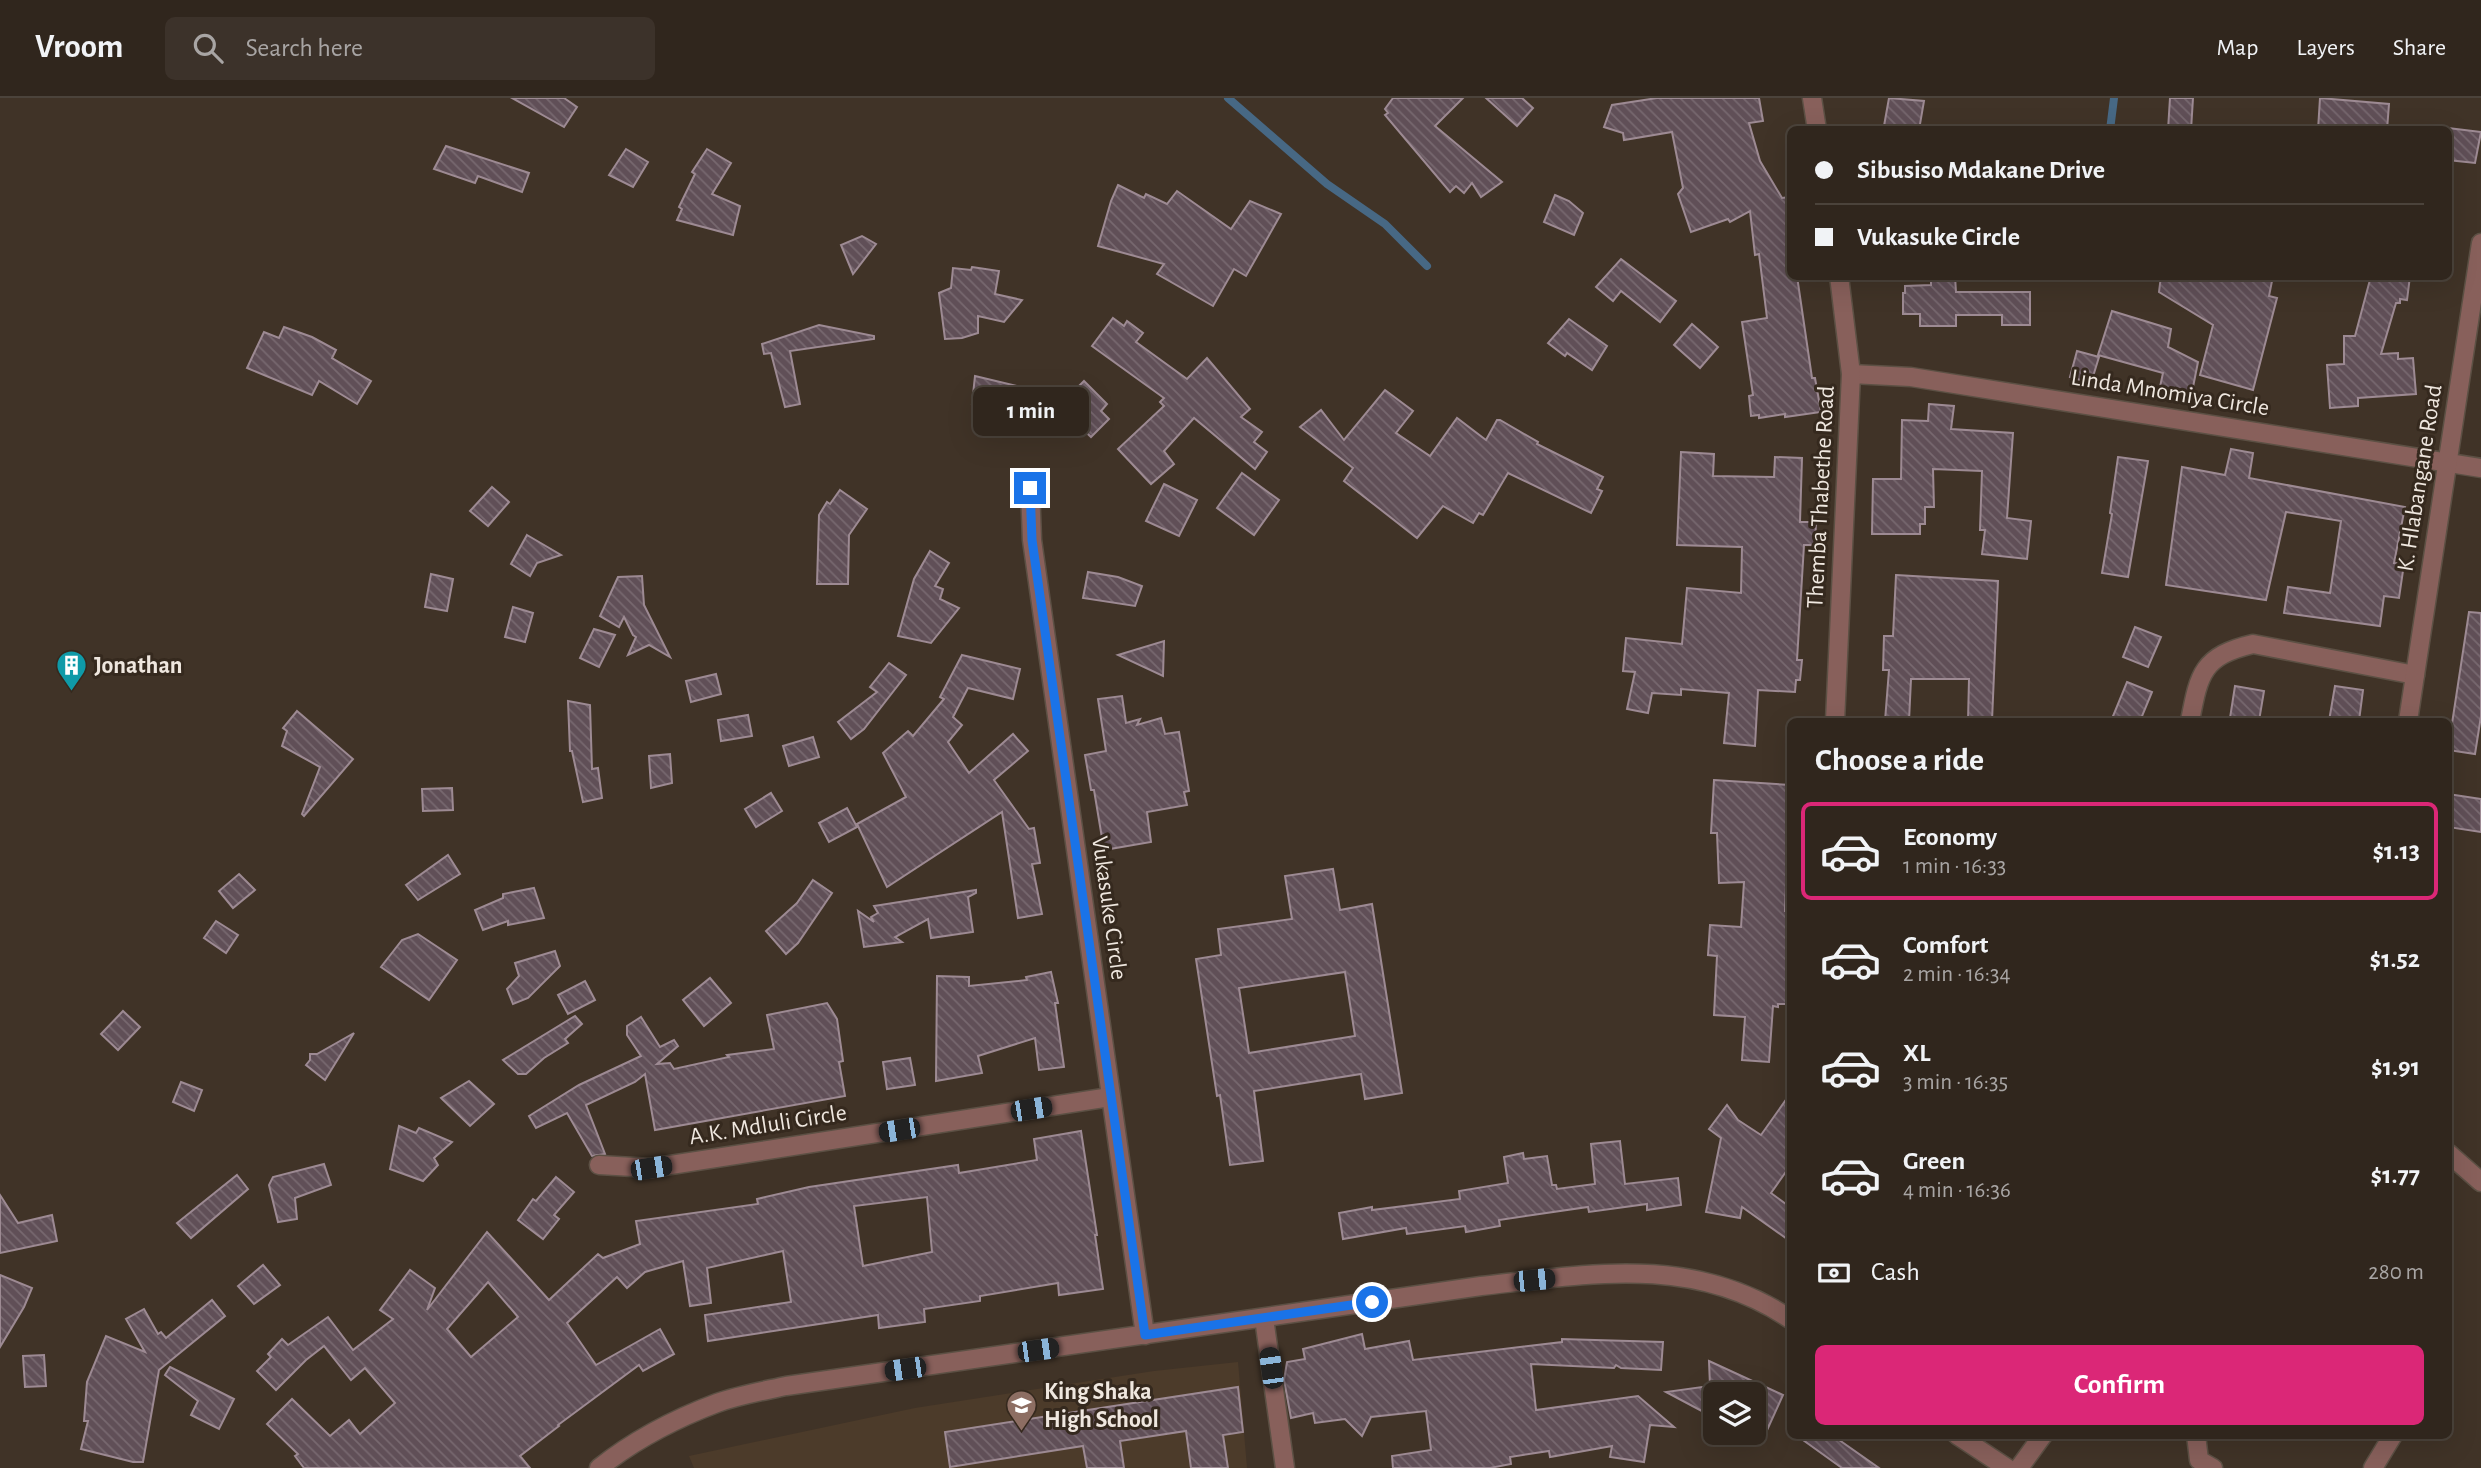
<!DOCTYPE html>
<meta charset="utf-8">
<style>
:root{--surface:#30261d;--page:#3c322a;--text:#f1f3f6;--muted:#a8a5a4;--line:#4b433b;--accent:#db2777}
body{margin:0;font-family:"Alegreya Sans",sans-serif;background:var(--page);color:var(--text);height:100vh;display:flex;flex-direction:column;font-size:26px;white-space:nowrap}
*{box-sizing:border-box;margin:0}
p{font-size:23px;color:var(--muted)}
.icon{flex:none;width:38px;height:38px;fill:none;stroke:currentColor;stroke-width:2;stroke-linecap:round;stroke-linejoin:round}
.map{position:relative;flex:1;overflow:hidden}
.details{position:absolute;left:1787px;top:620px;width:665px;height:721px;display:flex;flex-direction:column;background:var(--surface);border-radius:10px;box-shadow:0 7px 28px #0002,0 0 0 2px var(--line)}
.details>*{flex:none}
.top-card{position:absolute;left:1787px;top:28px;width:665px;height:154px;border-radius:10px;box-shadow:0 7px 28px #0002,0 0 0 2px var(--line);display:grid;align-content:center;height:154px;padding:0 28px;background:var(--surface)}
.controls{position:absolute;left:1703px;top:1284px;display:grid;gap:14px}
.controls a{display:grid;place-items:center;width:63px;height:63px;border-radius:10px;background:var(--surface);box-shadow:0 7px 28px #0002,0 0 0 2px var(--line);font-size:35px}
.end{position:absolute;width:32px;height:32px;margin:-16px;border:9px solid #1a73e8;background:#fff;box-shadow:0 0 0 4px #fff}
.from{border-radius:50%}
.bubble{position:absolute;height:49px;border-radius:10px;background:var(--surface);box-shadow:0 7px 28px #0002,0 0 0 2px var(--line);font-size:23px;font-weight:700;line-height:49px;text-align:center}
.car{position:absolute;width:21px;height:42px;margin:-21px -10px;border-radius:9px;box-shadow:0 0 5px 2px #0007;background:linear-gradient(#222 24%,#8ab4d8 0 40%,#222 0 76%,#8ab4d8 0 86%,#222 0)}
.top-card b{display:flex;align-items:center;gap:24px;height:66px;font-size:26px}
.top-card b+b{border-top:2px solid var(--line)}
.top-card i{width:18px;height:18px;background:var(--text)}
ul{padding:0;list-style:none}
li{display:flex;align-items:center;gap:21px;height:98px;margin:0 14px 10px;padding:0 14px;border:4px solid transparent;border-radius:10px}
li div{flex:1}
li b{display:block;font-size:26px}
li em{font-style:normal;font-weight:700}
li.on{border-color:var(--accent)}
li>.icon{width:63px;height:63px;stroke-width:1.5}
h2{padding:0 28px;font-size:32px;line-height:84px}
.pay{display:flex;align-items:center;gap:18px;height:77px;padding:0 28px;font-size:26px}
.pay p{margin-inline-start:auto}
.cta{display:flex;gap:14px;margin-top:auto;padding:14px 28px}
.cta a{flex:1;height:80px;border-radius:10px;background:var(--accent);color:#fff;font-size:28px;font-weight:700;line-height:80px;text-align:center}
header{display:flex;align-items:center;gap:42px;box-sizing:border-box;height:98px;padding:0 35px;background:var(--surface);border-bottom:2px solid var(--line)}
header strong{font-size:33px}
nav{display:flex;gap:38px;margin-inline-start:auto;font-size:24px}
.search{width:490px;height:63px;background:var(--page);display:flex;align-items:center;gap:18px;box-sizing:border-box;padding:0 24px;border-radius:10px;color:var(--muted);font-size:26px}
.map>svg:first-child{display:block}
.built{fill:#4c3b2a}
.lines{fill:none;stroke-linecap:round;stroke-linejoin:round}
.stream{stroke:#476884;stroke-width:8}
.building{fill:url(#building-back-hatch);stroke:#9d8a93;stroke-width:2;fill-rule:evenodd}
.minor-casing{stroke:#5c5044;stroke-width:21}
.minor{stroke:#88605b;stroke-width:18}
.route{stroke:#1a73e8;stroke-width:9}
.labels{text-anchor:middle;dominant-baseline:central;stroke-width:6;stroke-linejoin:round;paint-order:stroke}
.street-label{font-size:24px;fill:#efe7df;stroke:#35291e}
.poi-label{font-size:24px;font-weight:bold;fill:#efe7df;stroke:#35291e;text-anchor:start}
</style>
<header>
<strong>Vroom</strong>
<div class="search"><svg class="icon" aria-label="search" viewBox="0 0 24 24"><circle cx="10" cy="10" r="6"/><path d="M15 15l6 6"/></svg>Search here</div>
<nav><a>Map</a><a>Layers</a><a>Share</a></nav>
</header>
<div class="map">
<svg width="2481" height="1370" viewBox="0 0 2481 1370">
<defs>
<pattern id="building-back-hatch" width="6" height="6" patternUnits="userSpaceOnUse" patternTransform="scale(1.75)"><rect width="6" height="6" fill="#604f57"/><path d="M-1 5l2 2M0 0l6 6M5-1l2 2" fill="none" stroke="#77686f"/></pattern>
</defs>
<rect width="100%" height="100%" fill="#403327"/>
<polygon class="built" points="1238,1264 1247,1370 694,1370 689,1358 915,1310 1154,1273"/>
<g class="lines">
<g class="stream">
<polyline points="1228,0 1327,86 1385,126 1427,168"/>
<polyline points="2110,32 2114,0"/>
</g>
</g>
<g class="building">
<polygon points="512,0 564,0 577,9 564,29"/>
<polygon points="1393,0 1463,0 1435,28 1502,84 1481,99 1472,85 1464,95 1456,88 1450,94 1385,17 1388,15 1385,11"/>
<polygon points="1486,0 1522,0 1533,10 1517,28"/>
<polygon points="1657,0 1759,0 1763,23 1749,25 1760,63 1782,100 1790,99 1790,178 1797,178 1812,280 1815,280 1821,314 1785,319 1785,316 1759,320 1759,317 1751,318 1749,298 1753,297 1742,224 1767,220 1759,156 1755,157 1750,113 1730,124 1728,121 1691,134 1678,96 1683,90 1672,34 1624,42 1623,35 1604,29 1612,7"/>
<polygon points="1889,0 1924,3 1919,32 1884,28"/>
<polygon points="2170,0 2193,0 2191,32 2168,32"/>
<polygon points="2320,0 2389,6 2387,32 2318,32"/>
<polygon points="2448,30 2481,34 2475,65 2448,62"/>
<polygon points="446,48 529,75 522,94 478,78 475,85 434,71"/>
<polygon points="626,51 648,64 633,89 609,77"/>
<polygon points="707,51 731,65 712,96 740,108 733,137 677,122 682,111 679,109 695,76 692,74"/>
<polygon points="1118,87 1144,100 1146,96 1167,106 1177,93 1231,131 1250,103 1281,116 1246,178 1234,171 1213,208 1157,176 1164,166 1098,148 1111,103"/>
<polygon points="1555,97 1569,103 1583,115 1574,137 1544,124"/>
<polygon points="862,138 876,146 853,176 841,147"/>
<polygon points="1621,161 1676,203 1660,224 1621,193 1613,203 1596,189"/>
<polygon points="972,169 999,173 995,196 1022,202 1004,224 978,218 978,235 962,240 945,241 939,195 951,190 953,170 971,172"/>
<polygon points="1931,178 1955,178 1956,194 2030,194 2030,227 2002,227 2002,217 1956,217 1956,228 1920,228 1920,216 1903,216 1903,195 1905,195 1905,188 1931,187"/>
<polygon points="2161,178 2273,178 2269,198 2277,200 2253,292 2200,277 2213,227 2159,194"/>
<polygon points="2371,178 2410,178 2407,202 2400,201 2400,205 2396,205 2381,256 2398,255 2398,261 2413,260 2416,296 2358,300 2358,308 2330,310 2327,267 2344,266 2344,238 2355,238"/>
<polygon points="2112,213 2171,231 2168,249 2198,264 2190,304 2158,298 2163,275 2098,257"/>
<polygon points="1113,220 1124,228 1127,223 1143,235 1136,244 1187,281 1207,260 1250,311 1241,319 1262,334 1254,344 1267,354 1255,371 1194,320 1164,353 1174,366 1151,386 1118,351 1164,308 1160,304 1164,300 1092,248"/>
<polygon points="1569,221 1607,248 1592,272 1567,255 1565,258 1548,245"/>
<polygon points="1692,226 1718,249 1700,270 1674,247"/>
<polygon points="819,227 874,238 874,241 790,253 800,306 785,309 771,255 764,256 762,246"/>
<polygon points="284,229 312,239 336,252 332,260 371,283 357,306 319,283 312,297 247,270 264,234 279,240"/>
<polygon points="2077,253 2099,259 2091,285 2070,279"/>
<polygon points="975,278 1030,291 1023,316 992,307 972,306"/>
<polygon points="1084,283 1107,306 1101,313 1109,321 1091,339 1059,308"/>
<polygon points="1385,292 1413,313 1396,335 1430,358 1457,320 1486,342 1497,322 1500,322 1538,344 1537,346 1603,379 1597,391 1602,393 1591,415 1508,375 1483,417 1479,415 1473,425 1443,408 1417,440 1344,383 1353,370 1300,329 1321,312 1344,342"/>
<polygon points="1929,306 1954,308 1951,331 2013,335 2007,420 2031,423 2027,461 1982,456 1985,432 1980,432 1982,373 1933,371 1934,409 1925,409 1925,426 1920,426 1920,436 1872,436 1873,381 1901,381 1902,322 1928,323"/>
<polygon points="2231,351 2253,355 2249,380 2405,409 2394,465 2404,466 2399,500 2384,498 2380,528 2284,515 2288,489 2330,495 2341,423 2286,414 2266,502 2166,487 2182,369 2225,377"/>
<polygon points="1681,354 1714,356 1713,378 1774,379 1775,359 1802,360 1800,424 1816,424 1815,447 1804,447 1797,562 1802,562 1800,582 1796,582 1795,594 1758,592 1755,648 1724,645 1729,595 1681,591 1681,597 1652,595 1648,615 1627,611 1635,574 1623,573 1626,540 1682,546 1687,490 1741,495 1742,449 1677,447"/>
<polygon points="2118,359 2148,363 2128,479 2102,475 2112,416 2110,415"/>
<polygon points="1242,375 1279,402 1254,437 1217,410"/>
<polygon points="1164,386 1197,402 1179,438 1146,423"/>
<polygon points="492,389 509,404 488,428 470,413"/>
<polygon points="840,392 867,411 849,437 848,486 817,486 819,417 827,404 830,406"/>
<polygon points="527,437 561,457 537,465 530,478 511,466"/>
<polygon points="930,453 949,465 935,488 943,491 940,501 959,510 931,545 898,538 914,481"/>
<polygon points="1088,474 1118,479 1142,488 1135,508 1083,500"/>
<polygon points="431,476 453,481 447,513 425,509"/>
<polygon points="1896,477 1998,483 1992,623 1968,623 1969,581 1911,581 1909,623 1885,623 1889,572 1883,572 1884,538 1893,538"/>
<polygon points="642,478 644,507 670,559 649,547 628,557 636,539 633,537 624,519 619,529 600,518 618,479"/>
<polygon points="513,509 533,515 525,544 505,539"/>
<polygon points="2469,514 2481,515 2481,618 2475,656 2448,652"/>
<polygon points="2135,529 2161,539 2148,569 2123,559"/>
<polygon points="594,531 615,537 599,569 580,560"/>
<polygon points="1164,543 1163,578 1118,557"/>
<polygon points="962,557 1020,571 1013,601 968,590 953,619 962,627 948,644 969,675 1013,636 1028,653 994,682 1029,731 1034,730 1040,765 1032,766 1042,816 1018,820 1002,714 887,789 857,726 906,699 883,655 908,633 913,638 944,601 940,599"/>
<polygon points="889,565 906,577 864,631 851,641 838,624 877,594 870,589"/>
<polygon points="716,576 721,596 691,604 686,583"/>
<polygon points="2127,584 2152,594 2140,623 2111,623"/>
<polygon points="2235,588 2264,593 2259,623 2230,620"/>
<polygon points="2335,588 2363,592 2359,623 2329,623"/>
<polygon points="1122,598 1126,625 1140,621 1137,627 1161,620 1165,636 1179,634 1189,693 1184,694 1187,707 1147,714 1151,744 1104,752 1094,692 1091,692 1085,657 1106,653 1098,601"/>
<polygon points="568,603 590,607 592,671 598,670 602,700 583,704 572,653 570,653"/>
<polygon points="297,613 353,661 304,718 302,716 320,669 282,648 287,633 283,630"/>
<polygon points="748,617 752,638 721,643 718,622"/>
<polygon points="813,639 819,659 789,668 783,648"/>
<polygon points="670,656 672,685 651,690 649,658"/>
<polygon points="1714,682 1790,687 1785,813 1790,813 1790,906 1778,906 1778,909 1773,908 1769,964 1742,962 1745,919 1714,917 1717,858 1708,857 1710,827 1741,829 1744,784 1719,785 1717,735 1711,735"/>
<polygon points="452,690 453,712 423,713 422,691"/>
<polygon points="771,695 782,713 756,729 745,711"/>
<polygon points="2448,696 2481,701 2481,734 2448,729"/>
<polygon points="847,710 857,729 829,744 819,725"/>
<polygon points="448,757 460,776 418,802 406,787"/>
<path d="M1333,771L1340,812L1372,806L1402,995L1365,1001L1361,976L1254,993L1263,1063L1230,1067L1220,997L1217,998L1196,861L1221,857L1218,831L1292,821L1285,778ZM1345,874L1355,938L1249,955L1239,890Z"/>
<polygon points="239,776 255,792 233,810 219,793"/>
<polygon points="813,782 832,795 798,845 786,856 766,833 797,805"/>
<polygon points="534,790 544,820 508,827 508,823 483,832 475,812 503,800 503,796"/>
<polygon points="976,792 976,795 968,799 973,834 931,840 928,821 895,839 902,844 864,849 858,813 874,824 871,819 878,815 874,808"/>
<polygon points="216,823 238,837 226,855 204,840"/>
<polygon points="418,836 457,862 429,902 381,869 402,842"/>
<polygon points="555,853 560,868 528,900 513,906 507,891 519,878 515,865"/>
<polygon points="1051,874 1058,905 1055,905 1064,969 1039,972 1035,940 978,958 982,975 936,983 937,878 969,879 969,888 1027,882 1026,879"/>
<polygon points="710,880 731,905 704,928 683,902"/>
<polygon points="585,883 595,902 568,916 558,897"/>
<polygon points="827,905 837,921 843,963 839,964 845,998 655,1032 645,976 635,984 586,1007 605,1056 592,1058 567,1015 536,1030 529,1018 579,987 641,958 627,937 627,928 641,919 660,949 674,942 678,948 657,966 670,965 674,971 729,959 727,957 774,951 767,917"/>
<polygon points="123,913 140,929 118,952 101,936"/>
<polygon points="575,918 582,926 565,941 568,945 544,960 526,976 518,976 503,962"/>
<polygon points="354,935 325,982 306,967 310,962 310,956 317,956"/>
<polygon points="910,960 915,987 887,991 883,964"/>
<polygon points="469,983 494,1006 470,1028 441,1000"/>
<polygon points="181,984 202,992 194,1013 173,1004"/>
<polygon points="1790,996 1790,1068 1771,1095 1790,1109 1790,1143 1742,1109 1740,1120 1706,1114 1721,1040 1709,1031 1727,1007 1738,1022 1761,1037"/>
<polygon points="399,1028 416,1035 419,1030 452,1044 434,1060 438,1067 423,1083 390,1071"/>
<path d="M1081,1033L1097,1137H1095L1103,1191L1059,1197L1058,1185L980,1198V1203L924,1211L925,1224L879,1230L878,1217L708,1243L705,1217L791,1204L783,1153L707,1170L711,1205L690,1208L683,1163L645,1174L627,1190L617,1179L567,1225L596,1267L660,1231L674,1256L643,1273L639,1267L558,1327L559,1328L520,1358L530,1370H304L295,1358L298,1356L267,1326L292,1301L330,1338L349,1322L360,1336L395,1305L365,1270L351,1282L324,1248L306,1262L276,1292L257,1273L271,1259L268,1256L282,1241L288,1247L328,1219L353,1252L393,1221L380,1212L410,1172L435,1190L427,1212L487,1134L549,1202L598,1156L603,1160L640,1146L636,1123L758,1106L757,1101L809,1089L958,1067L959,1075L1037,1062L1034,1041ZM927,1099L932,1154L863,1168L854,1108ZM488,1184L518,1219L471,1259L447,1231Z"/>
<polygon points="1620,1043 1625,1086 1678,1080 1681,1107 1647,1112 1647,1106 1589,1114 1588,1109 1499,1122 1500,1128 1466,1134 1465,1128 1407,1136 1406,1130 1343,1141 1339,1115 1372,1109 1372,1112 1460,1101 1459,1093 1508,1085 1504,1059 1523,1055 1524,1061 1547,1058 1552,1087 1556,1087 1557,1091 1595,1086 1591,1046"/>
<polygon points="324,1066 331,1087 295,1100 297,1121 278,1124 269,1087 273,1079"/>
<polygon points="237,1077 248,1091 191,1140 177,1125"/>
<polygon points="556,1079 574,1094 554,1117 559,1121 543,1141 518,1122 533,1101 536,1103"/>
<polygon points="0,1097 18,1125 52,1117 57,1143 0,1155"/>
<polygon points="263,1167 280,1187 254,1206 238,1188"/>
<polygon points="0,1177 32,1190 24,1209 0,1249"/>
<polygon points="212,1202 225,1218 159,1272 143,1364 133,1364 81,1351 88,1323 84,1323 87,1284 106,1238 145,1254 126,1221 144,1211 158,1236 161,1234 166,1240"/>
<polygon points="1362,1236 1365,1251 1409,1243 1413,1262 1562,1244 1562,1241 1663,1244 1661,1272 1621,1270 1616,1267 1614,1270 1531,1266 1536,1312 1638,1298 1674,1329 1650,1327 1644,1364 1610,1359 1612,1348 1550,1359 1549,1353 1510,1359 1511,1366 1490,1370 1393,1370 1392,1358 1431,1352 1426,1313 1371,1319 1362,1338 1345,1321 1315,1325 1313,1315 1291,1320 1284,1282 1287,1264 1305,1261 1303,1251"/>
<polygon points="44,1257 46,1288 25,1289 23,1258"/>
<polygon points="1709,1263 1783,1297 1763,1341 1756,1337 1754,1340 1744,1335 1754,1335 1754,1297 1715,1297 1715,1320 1666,1294 1710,1288"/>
<polygon points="170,1269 234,1301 219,1331 191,1317 198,1303 165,1277"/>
<polygon points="1238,1289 1243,1334 1223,1337 1228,1370 1191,1370 1186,1333 1120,1343 1124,1370 1087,1370 1083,1348 950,1369 945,1334"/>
<polygon points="1796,1337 1832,1337 1879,1370 1842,1370"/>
</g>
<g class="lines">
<defs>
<g id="minor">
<polyline points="1812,0 1817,32"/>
<polyline points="1851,276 1911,279 2481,370"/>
<polyline points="1030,390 1032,442 1145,1237"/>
<polyline points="1835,623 1851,276 1839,178"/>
<path d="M2190,623C2199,576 2202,558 2253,546L2415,577"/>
<polyline points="2408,623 2481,145"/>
<polyline points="2448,1055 2481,1084"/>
<polyline points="599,1067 651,1070 1110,999"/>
<polyline points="1264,1220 1285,1370"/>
<polyline points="1957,1337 2007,1370"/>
<polyline points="2196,1337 2199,1362 2213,1370"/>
<path d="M599,1370C633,1343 677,1320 717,1305C739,1297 763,1293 786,1288L1481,1188C1588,1176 1694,1156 1790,1221"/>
<polyline points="2019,1370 2043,1337"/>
<polyline points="2373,1370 2393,1337"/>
</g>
</defs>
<use href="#minor" class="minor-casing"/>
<use href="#minor" class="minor"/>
</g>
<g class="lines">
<polyline class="route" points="1030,390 1032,442 1145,1237 1372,1204"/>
</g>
<defs>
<symbol id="building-pin" viewBox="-11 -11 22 30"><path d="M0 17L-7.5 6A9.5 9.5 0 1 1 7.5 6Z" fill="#0f9aa8" stroke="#35291e"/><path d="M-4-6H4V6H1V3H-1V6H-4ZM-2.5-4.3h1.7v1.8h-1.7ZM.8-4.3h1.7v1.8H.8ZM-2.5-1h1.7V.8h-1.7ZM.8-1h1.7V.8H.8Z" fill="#fff"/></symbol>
<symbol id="school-pin" viewBox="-11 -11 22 30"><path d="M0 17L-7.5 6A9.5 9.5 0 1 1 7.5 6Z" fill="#8d6e63" stroke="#35291e"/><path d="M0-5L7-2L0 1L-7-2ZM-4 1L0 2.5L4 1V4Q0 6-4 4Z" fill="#fff"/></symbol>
</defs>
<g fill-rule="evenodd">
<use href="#building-pin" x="54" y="550" width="35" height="47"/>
<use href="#school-pin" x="1004" y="1290" width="35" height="47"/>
</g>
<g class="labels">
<g class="street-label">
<text transform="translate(2170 295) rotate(9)">Linda Mnomiya Circle</text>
<text transform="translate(2420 380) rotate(-81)">K. Hlabangane Road</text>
<text transform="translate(1821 399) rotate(-87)">Themba Thabethe Road</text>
<text transform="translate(1109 810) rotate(82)">Vukasuke Circle</text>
<text transform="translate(768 1027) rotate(-9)">A.K. Mdluli Circle</text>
</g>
<g class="poi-label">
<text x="94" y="568">Jonathan</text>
<text x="1044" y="1294">King Shaka<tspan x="1044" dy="28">High School</tspan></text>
</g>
</g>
</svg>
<div class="controls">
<a><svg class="icon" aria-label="layers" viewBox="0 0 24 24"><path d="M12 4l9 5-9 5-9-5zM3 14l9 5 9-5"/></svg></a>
</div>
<i class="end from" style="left:1372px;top:1204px"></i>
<i class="end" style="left:1030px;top:390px"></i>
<div class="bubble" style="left:973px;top:289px;width:116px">1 min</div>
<i class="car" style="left:1031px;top:1011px;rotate:81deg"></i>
<i class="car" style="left:899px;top:1032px;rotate:261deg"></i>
<i class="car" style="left:651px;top:1070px;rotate:81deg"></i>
<i class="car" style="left:1534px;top:1182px;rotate:84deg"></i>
<i class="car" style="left:1038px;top:1252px;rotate:82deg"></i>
<i class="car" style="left:1271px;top:1270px;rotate:352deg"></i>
<i class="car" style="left:905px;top:1271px;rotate:262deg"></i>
<div class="top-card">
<b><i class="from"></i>Sibusiso Mdakane Drive</b>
<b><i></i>Vukasuke Circle</b>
</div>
<section class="details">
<h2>Choose a ride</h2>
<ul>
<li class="on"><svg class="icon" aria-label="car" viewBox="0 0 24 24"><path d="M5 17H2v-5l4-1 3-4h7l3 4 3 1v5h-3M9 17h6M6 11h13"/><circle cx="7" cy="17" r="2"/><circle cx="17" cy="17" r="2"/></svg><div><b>Economy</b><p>1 min · 16:33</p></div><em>$1.13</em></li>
<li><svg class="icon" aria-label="car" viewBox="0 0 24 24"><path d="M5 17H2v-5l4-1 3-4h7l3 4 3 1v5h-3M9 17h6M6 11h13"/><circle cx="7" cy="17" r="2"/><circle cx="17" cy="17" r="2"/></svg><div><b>Comfort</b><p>2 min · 16:34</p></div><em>$1.52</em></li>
<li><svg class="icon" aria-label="car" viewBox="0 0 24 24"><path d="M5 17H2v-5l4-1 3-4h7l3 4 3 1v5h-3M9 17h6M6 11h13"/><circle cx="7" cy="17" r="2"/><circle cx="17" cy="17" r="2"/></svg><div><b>XL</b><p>3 min · 16:35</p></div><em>$1.91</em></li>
<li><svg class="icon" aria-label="car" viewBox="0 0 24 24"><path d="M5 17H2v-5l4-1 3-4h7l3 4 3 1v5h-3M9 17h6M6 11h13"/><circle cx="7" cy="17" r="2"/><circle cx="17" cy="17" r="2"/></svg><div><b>Green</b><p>4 min · 16:36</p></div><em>$1.77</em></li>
</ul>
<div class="pay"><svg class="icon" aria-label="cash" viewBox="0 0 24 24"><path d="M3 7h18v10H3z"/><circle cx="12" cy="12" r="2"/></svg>Cash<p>280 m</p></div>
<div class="cta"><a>Confirm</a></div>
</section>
</div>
